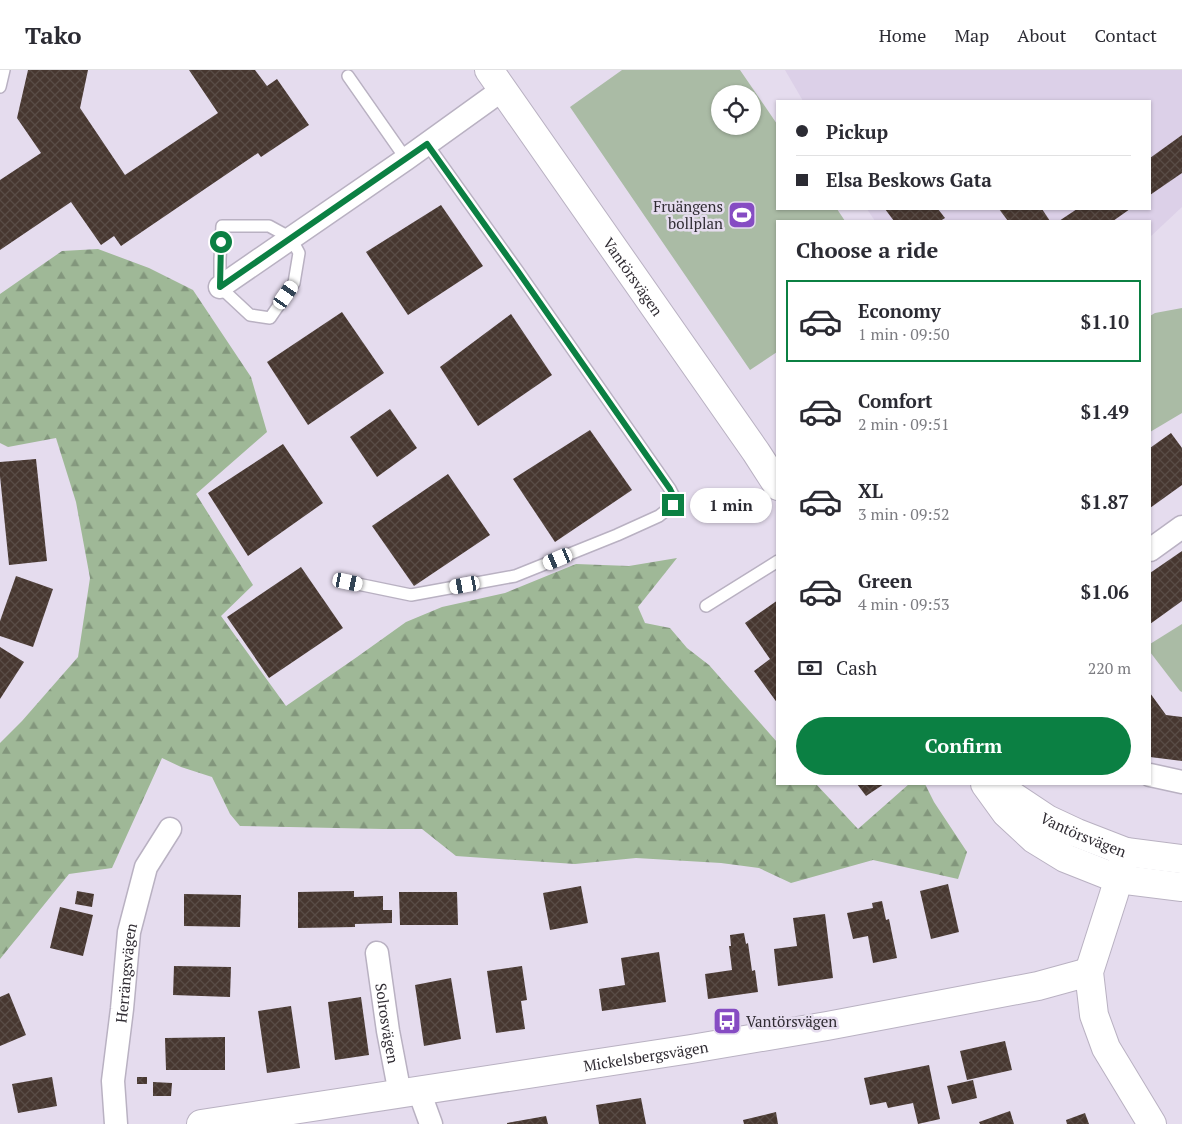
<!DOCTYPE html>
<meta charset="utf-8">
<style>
:root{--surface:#fff;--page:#f7f7f7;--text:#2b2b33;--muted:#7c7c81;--line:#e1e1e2;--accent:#0b8043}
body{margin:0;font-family:"PT Serif",serif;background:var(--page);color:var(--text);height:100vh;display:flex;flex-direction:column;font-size:19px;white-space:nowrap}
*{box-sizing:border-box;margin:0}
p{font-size:16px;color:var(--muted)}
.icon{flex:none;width:28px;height:28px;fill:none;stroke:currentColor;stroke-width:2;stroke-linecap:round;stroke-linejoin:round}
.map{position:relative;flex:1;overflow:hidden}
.panel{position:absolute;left:776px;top:150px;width:375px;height:565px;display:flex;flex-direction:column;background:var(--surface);border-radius:0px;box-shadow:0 1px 4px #0004}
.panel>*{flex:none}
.top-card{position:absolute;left:776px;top:30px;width:375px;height:110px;border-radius:0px;box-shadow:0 1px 4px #0004;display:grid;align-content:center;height:110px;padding:0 20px;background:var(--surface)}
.buttons{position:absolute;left:711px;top:15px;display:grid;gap:10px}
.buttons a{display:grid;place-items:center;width:50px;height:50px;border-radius:50%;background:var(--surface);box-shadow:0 1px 4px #0004;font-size:25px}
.end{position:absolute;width:22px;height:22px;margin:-11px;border:6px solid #0b8043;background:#fff;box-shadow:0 0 0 2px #fff}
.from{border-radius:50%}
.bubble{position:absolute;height:35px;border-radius:18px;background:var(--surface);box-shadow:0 1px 4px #0004;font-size:16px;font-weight:700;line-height:35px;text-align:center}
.car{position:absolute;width:15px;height:30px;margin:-15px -8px;border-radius:6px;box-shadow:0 0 4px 1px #0007;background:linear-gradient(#fff 24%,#345 0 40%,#fff 0 76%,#345 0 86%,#fff 0)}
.top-card b{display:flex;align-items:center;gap:18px;height:48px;font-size:19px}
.top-card b+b{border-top:1px solid var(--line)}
.top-card i{width:12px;height:12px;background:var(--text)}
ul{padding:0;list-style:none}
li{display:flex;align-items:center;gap:15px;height:82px;margin:0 10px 8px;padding:0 10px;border:2px solid transparent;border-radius:0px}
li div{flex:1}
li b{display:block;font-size:19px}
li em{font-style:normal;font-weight:700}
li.on{border-color:var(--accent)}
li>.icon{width:45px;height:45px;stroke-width:1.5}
h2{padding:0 20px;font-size:22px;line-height:60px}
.pay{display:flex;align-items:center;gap:12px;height:55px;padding:0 20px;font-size:19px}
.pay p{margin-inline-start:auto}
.cta{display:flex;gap:10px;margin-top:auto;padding:10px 20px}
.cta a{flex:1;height:58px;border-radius:30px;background:var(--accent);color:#fff;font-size:20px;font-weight:700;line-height:58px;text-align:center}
header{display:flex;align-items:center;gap:30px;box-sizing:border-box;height:70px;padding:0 25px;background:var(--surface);border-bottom:1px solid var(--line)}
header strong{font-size:24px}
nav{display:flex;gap:28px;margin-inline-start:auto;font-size:18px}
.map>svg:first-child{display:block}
.built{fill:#dcd0e8}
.forest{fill:url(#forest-firs)}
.park{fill:#aabba5;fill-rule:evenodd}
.building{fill:url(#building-cross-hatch)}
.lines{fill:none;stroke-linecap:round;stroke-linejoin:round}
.lane-casing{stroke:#b9b1c2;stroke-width:14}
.street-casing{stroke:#b9b1c2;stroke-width:25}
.secondary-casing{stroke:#b9b1c2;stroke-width:30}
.lane{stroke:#fff;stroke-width:11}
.street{stroke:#fff;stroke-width:22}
.secondary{stroke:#fff;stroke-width:28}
.route{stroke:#0b8043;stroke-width:6}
.labels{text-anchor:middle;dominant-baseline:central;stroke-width:5;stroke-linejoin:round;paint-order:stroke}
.poi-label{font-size:15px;fill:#302c33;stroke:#e5dcee;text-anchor:end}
.street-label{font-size:15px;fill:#302c33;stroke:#e5dcee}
</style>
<header>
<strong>Tako</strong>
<nav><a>Home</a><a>Map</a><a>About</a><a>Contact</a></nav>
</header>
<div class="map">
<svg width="1182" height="1054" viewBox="0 0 1182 1054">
<defs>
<pattern id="forest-firs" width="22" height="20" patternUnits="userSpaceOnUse" patternTransform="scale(1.25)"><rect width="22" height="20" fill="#9fb897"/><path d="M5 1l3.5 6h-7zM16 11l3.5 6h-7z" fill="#82967c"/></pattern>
<pattern id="building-cross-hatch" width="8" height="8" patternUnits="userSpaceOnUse" patternTransform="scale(1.25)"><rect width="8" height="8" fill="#473730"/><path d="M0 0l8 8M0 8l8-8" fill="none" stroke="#594c46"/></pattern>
</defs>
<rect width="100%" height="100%" fill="#e5dcee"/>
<polygon class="built" points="785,0 1182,0 1182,137 1150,167 1150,151 875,151 867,139 1150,139 1150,31 803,31"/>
<polygon class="forest" points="98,179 149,198 193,220 251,307 267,362 196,424 253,515 221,546 286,636 357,587 406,552 442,537 505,523 576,494 629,496 677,488 638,537 645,553 670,558 687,578 709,595 777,672 778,714 816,714 858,759 909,714 925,714 934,732 967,782 958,809 873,790 791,813 759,798 721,793 636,788 575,794 456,786 422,759 383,759 240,756 230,744 212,707 181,697 162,688 112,798 69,804 0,889 0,673 22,651 78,587 90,508 76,432 56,368 8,377 0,373 0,224 62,181"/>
<g class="park">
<path d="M622,0H740L777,54L778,139H837L845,151H778L777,282L750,300L570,37ZM720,24H752V56H720Z"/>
<polygon points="1182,238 1182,343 1150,362 1150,246 1155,243"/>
<polygon points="1182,554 1182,622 1180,621 1150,582 1150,574"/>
</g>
<g class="building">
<polygon points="28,0 88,0 80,38 125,105 218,43 189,0 255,0 267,16 277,9 309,55 261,87 258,83 121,176 114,166 101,175 71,132 0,180 0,110 41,83 17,48"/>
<polygon points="1182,65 1182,103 1150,125 1150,88"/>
<polygon points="441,135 483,196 408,245 366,182"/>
<polygon points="885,139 938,139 945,148 940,151 894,151"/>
<polygon points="999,139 1042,139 1050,151 1008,151"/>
<polygon points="1077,139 1130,139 1113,151 1059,151"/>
<polygon points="342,242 384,303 308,355 267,292"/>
<polygon points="511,244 552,305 478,356 440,297"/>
<polygon points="390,339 417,378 377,407 350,367"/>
<polygon points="590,360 632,420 555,472 513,409"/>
<polygon points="1171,363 1182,378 1182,415 1150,438 1150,378"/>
<polygon points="283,374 323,433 248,486 208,423"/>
<polygon points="36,389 47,491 9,495 0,406 0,392"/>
<polygon points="448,404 490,465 414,516 372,456"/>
<polygon points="1182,481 1182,531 1150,554 1150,503"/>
<polygon points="301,497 343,558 269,608 227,547"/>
<polygon points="16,506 53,519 33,577 0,566 0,551"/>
<polygon points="778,530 778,634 754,601 770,589 745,553"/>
<polygon points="0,577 24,592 0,629"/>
<polygon points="1150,623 1166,645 1182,647 1182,691 1150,687"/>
<polygon points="857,714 884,714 866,726"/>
<polygon points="948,814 959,862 931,869 920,821"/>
<polygon points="581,816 588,853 550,860 543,823"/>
<polygon points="77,821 94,824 92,837 75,834"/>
<polygon points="354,821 354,827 383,826 383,840 392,840 392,853 355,854 355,857 298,858 298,822"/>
<polygon points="399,822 457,822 458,855 400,855"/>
<polygon points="184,824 241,825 240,857 184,856"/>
<polygon points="882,831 886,850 889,849 897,888 873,893 868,866 853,869 847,843 873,838 872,833"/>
<polygon points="60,837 93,845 83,886 50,878"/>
<polygon points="825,844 833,908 778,916 774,879 797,876 793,848"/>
<polygon points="744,863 746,874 748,873 752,901 755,900 758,922 708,929 705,904 732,900 729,876 731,876 730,865"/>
<polygon points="659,882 666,932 602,941 599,919 625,915 621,888"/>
<polygon points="174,896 231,897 230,927 173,925"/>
<polygon points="522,896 527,930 521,931 525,959 496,963 487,901"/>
<polygon points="451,908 461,969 424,976 415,915"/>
<polygon points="9,923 26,965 0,976 0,927"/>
<polygon points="361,927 369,985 335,990 328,932"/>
<polygon points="291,936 300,998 267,1003 258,941"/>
<polygon points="225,967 225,1000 166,1000 165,968"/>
<polygon points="1005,971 1012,1000 967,1010 960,981"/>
<polygon points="929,995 940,1049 918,1054 913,1033 888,1038 886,1032 870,1035 864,1008"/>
<polygon points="52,1007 57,1036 18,1043 12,1014"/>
<rect x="137" y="1007" width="10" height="7"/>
<polygon points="973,1010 977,1028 952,1034 947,1016"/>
<polygon points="153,1012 172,1013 171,1026 153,1026"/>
<polygon points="641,1028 646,1054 599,1054 596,1035"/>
<polygon points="1010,1041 1014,1054 980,1054 979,1052"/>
<polygon points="776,1042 778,1054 744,1054 743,1050"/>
<polygon points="1085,1043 1089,1054 1067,1054 1066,1050"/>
<polygon points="546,1046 548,1054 507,1054 507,1053"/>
</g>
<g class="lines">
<defs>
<g id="lane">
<polyline points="348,6 406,89"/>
<polyline points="0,17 4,0"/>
<polygon points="222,156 269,156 291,168 299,183 294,213 270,248 250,245 220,217 220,189"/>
<polyline points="348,512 411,525 515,506 617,465 659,446 673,435 675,429 670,419 517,200 427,74"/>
<polyline points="706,536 778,491"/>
</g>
<g id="street">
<polyline points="220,217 406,89 502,20"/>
<polyline points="1150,480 1182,457"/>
<polyline points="1150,705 1182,712"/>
<path id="s1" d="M377,883L388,961L400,1024"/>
<polyline points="419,1021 431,1054"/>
<path id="s2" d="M116,1054L113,1011L122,939L129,862L146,797L170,759"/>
</g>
<g id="secondary">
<path id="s3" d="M489,0L756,382L778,416"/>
<polyline points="985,714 1006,743 1034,769 1065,788 1118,809 1182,817"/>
<path id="s4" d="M996,715L1047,749L1077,763L1126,782L1182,789"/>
<polyline points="1126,782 1114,824 1089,902 1094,945 1106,978 1152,1054"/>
<path id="s5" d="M201,1054L691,979L827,956L1038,916L1089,902"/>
</g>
</defs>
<use href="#lane" class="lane-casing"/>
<use href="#street" class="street-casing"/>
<use href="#secondary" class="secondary-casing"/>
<use href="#lane" class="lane"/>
<use href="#street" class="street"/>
<use href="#secondary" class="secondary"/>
</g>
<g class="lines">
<polyline class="route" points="221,172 220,217 427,74 517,200 670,419 675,429 673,435"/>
</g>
<defs>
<symbol id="stadium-square" viewBox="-11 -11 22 22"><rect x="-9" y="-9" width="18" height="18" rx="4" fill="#864cc3" stroke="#e5dcee"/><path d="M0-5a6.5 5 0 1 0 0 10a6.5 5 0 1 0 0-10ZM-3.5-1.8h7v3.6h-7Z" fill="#fff"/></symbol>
<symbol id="bus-square" viewBox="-11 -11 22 22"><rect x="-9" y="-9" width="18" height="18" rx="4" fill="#864cc3" stroke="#e5dcee"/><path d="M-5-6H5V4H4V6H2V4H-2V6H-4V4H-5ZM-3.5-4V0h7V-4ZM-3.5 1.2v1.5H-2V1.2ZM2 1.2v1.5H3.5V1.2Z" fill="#fff"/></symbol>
</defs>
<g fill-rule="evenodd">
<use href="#stadium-square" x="726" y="129" width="32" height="32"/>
<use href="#bus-square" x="711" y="935" width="32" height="32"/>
</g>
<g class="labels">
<g class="poi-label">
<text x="723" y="136">Fruängens<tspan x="723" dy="17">bollplan</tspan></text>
<text x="746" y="951" text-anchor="start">Vantörsvägen</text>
</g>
<g class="street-label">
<text stroke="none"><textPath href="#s3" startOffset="252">Vantörsvägen</textPath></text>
<text stroke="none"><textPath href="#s4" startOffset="101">Vantörsvägen</textPath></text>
<text stroke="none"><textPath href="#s2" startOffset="152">Herrängsvägen</textPath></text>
<text stroke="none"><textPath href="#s1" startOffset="71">Solrosvägen</textPath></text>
<text stroke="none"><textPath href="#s5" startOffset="450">Mickelsbergsvägen</textPath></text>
</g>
</g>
</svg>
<div class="buttons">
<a><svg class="icon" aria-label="locate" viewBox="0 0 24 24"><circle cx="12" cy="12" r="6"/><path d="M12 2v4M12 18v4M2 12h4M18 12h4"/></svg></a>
</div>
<i class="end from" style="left:221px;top:172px"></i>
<i class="end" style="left:673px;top:435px"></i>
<div class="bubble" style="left:690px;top:418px;width:82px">1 min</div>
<i class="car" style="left:286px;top:225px;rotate:35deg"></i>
<i class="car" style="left:558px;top:489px;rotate:247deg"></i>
<i class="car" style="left:348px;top:512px;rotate:102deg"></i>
<i class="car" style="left:465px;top:515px;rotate:260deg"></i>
<div class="top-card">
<b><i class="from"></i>Pickup</b>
<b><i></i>Elsa Beskows Gata</b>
</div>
<section class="panel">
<h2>Choose a ride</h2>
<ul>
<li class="on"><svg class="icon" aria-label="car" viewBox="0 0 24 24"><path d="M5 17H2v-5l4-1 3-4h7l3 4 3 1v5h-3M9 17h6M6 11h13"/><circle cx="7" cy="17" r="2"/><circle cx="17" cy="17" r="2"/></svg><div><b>Economy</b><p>1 min · 09:50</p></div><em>$1.10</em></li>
<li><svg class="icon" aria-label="car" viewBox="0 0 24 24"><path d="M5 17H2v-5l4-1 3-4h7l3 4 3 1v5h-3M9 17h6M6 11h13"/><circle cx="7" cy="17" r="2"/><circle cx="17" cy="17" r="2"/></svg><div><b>Comfort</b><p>2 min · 09:51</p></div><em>$1.49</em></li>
<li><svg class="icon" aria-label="car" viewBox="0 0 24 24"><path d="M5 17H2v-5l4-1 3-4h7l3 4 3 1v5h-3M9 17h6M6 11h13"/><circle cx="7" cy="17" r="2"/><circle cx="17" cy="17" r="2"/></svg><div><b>XL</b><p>3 min · 09:52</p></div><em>$1.87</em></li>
<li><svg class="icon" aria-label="car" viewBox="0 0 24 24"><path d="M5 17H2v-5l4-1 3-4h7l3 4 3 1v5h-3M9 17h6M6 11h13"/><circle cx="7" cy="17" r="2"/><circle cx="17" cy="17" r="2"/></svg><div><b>Green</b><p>4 min · 09:53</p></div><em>$1.06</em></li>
</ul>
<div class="pay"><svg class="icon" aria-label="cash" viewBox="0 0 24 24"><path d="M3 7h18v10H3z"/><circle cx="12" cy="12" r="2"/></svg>Cash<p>220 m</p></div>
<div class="cta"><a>Confirm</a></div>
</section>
</div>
